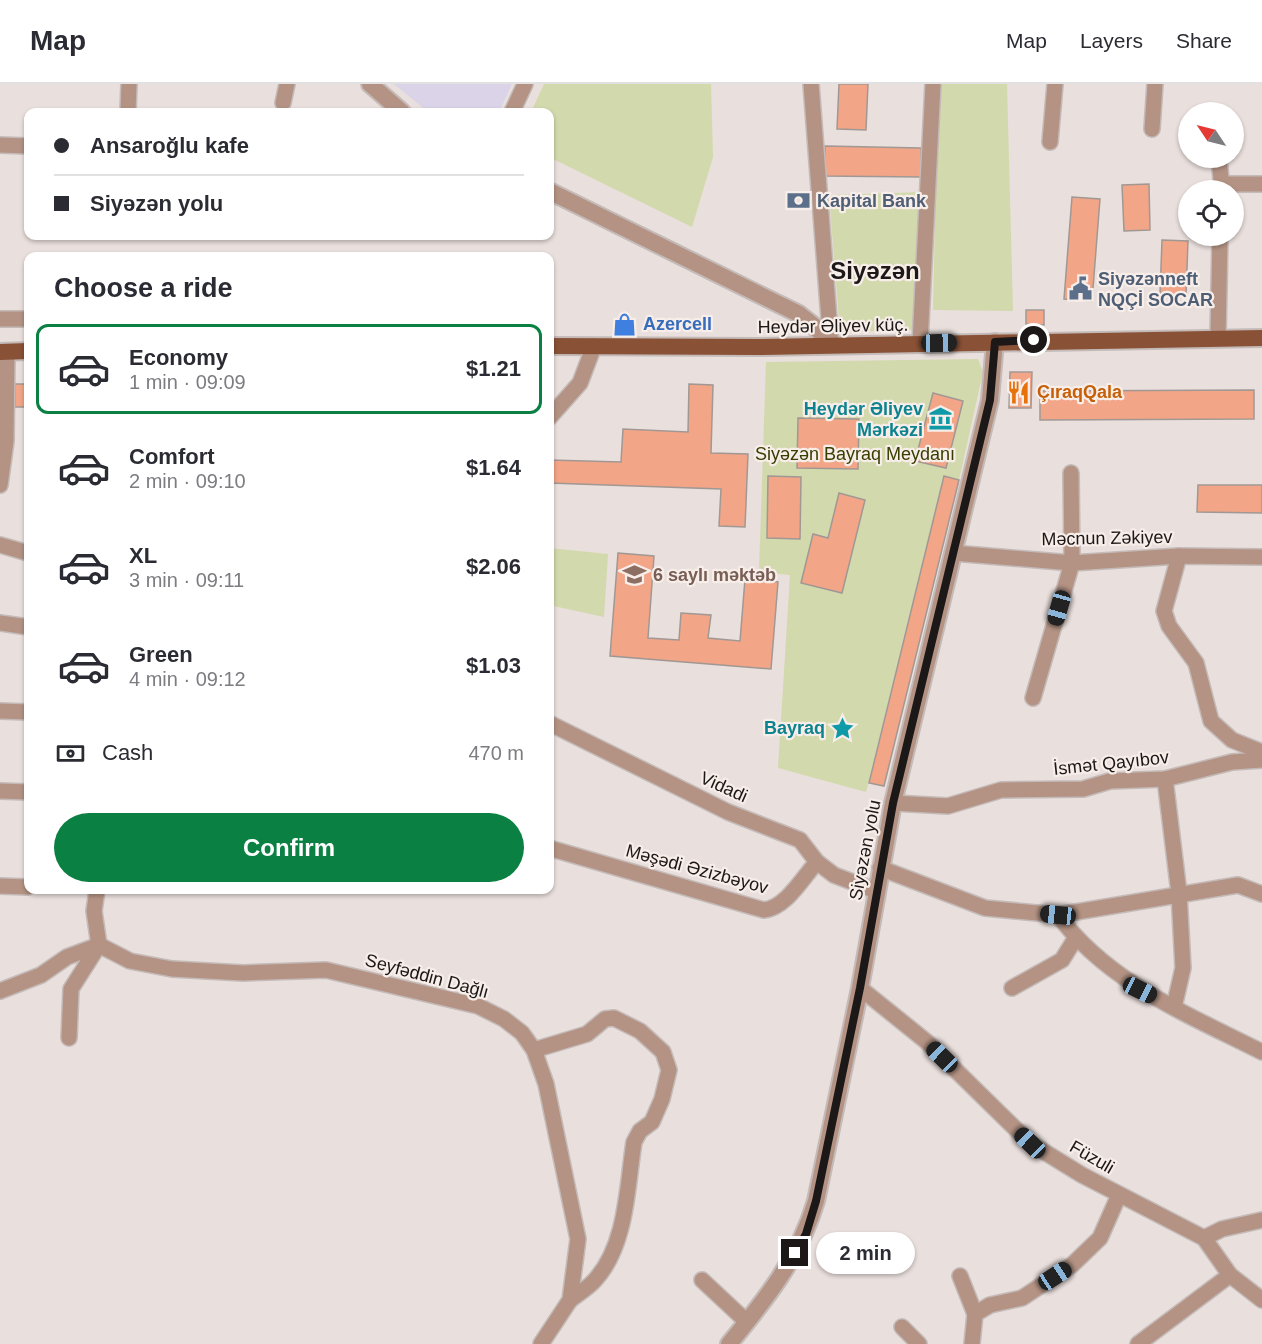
<!DOCTYPE html>
<meta charset="utf-8">
<style>
:root{--surface:#fff;--page:#f7f7f7;--text:#2b2b33;--muted:#7c7c81;--line:#e1e1e2;--accent:#0b8043}
body{margin:0;font-family:Arial,sans-serif;background:var(--page);color:var(--text);height:100vh;display:flex;flex-direction:column;font-size:22px;white-space:nowrap}
*{box-sizing:border-box;margin:0}
p{font-size:20px;color:var(--muted)}
.icon{flex:none;width:33px;height:33px;fill:none;stroke:currentColor;stroke-width:2;stroke-linecap:round;stroke-linejoin:round}
.map{position:relative;flex:1;overflow:hidden}
.side{position:absolute;left:24px;top:168px;width:530px;height:642px;display:flex;flex-direction:column;background:var(--surface);border-radius:12px;box-shadow:0 2px 4px #0004}
.side>*{flex:none}
.banner{position:absolute;left:24px;top:24px;width:530px;height:132px;border-radius:12px;box-shadow:0 2px 4px #0004;display:grid;align-content:center;height:132px;padding:0 30px;background:var(--surface)}
.needle{width:39px;rotate:305deg}
.controls{position:absolute;left:1178px;top:18px;display:grid;gap:12px}
.controls a{display:grid;place-items:center;width:66px;height:66px;border-radius:50%;background:var(--surface);box-shadow:0 2px 4px #0004;font-size:30px}
.end{position:absolute;width:27px;height:27px;margin:-14px;border:8px solid #1c1817;background:#fff;box-shadow:0 0 0 3px #fff}
.from{border-radius:50%}
.bubble{position:absolute;height:42px;border-radius:21px;background:var(--surface);box-shadow:0 2px 4px #0004;font-size:20px;font-weight:700;line-height:42px;text-align:center}
.car{position:absolute;width:18px;height:36px;margin:-18px -9px;border-radius:8px;box-shadow:0 0 4px 2px #0007;background:linear-gradient(#222 24%,#8ab4d8 0 40%,#222 0 76%,#8ab4d8 0 86%,#222 0)}
.banner b{display:flex;align-items:center;gap:21px;height:57px;font-size:22px}
.banner b+b{border-top:2px solid var(--line)}
.banner i{width:15px;height:15px;background:var(--text)}
ul{padding:0;list-style:none}
li{display:flex;align-items:center;gap:18px;height:90px;margin:0 12px 9px;padding:0 18px;border:3px solid transparent;border-radius:12px}
li div{flex:1}
li b{display:block;font-size:22px}
li em{font-style:normal;font-weight:700}
li.on{border-color:var(--accent)}
li>.icon{width:54px;height:54px;stroke-width:1.5}
h2{padding:0 30px;font-size:27px;line-height:72px}
.pay{display:flex;align-items:center;gap:15px;height:66px;padding:0 30px;font-size:22px}
.pay p{margin-inline-start:auto}
.button{display:flex;gap:12px;margin-top:auto;padding:12px 30px}
.button a{flex:1;height:69px;border-radius:36px;background:var(--accent);color:#fff;font-size:24px;font-weight:700;line-height:69px;text-align:center}
header{display:flex;align-items:center;gap:36px;box-sizing:border-box;height:84px;padding:0 30px;background:var(--surface);border-bottom:2px solid var(--line)}
header strong{font-size:28px}
nav{display:flex;gap:33px;margin-inline-start:auto;font-size:21px}
.map>svg:first-child{display:block}
.education{fill:#dbd4e9}
.green{fill:#d2d9ac}
.building{fill:#f2a587;stroke:#a19894;stroke-width:1.5}
.lines{fill:none;stroke-linecap:round;stroke-linejoin:round}
.minor-casing{stroke:#c4bbb9;stroke-width:18}
.tertiary-casing{stroke:#c4bbb9;stroke-width:20}
.primary-casing{stroke:#c4bbb9;stroke-width:20}
.minor{stroke:#b49384;stroke-width:15}
.tertiary{stroke:#b49384;stroke-width:16}
.primary{stroke:#895136;stroke-width:16}
.route{stroke:#1c1817;stroke-width:8}
.labels{text-anchor:middle;dominant-baseline:central;stroke-width:4.5;stroke-linejoin:round;paint-order:stroke}
.service-label{font-size:18px;font-weight:bold;fill:#4e5e75;stroke:#f7ede9;text-anchor:start}
.shop-label{font-size:18px;font-weight:bold;fill:#366cbe;stroke:#f7ede9;text-anchor:start}
.street-label{font-size:18px;fill:#1c1817;stroke:#f7ede9}
.food-label{font-size:18px;font-weight:bold;fill:#c56008;stroke:#f7ede9;text-anchor:start}
.culture-label{font-size:18px;font-weight:bold;fill:#0d838f;stroke:#f7ede9;text-anchor:end}
.park-label{font-size:18px;fill:#383d00;stroke:#f7ede9}
.education-label{font-size:18px;font-weight:bold;fill:#785e54;stroke:#f7ede9;text-anchor:start}
.district-label{font-size:24px;font-weight:bold;fill:#1c1817;stroke:#f7ede9}
</style>
<header>
<strong>Map</strong>
<nav><a>Map</a><a>Layers</a><a>Share</a></nav>
</header>
<div class="map">
<svg width="1262" height="1260" viewBox="0 0 1262 1260">
<rect width="100%" height="100%" fill="#e9dfdc"/>
<polygon class="education" points="394,0 512,0 499,28 428,28"/>
<g class="green">
<polygon points="544,0 711,0 713,73 692,143 549,73 549,28 531,28"/>
<polygon points="938,0 1007,0 1013,227 933,226"/>
<polygon points="923,108 913,246 840,248 829,111"/>
<polygon points="978,275 983,288 959,396 944,392 866,708 778,684 790,491 759,488 766,278"/>
<polygon points="549,464 608,470 604,533 549,521"/>
</g>
<g class="building">
<polygon points="839,0 868,0 866,46 837,45"/>
<polygon points="825,62 921,64 921,93 824,92"/>
<polygon points="1149,100 1150,146 1124,147 1122,101"/>
<polygon points="1072,113 1100,115 1092,217 1064,215"/>
<polygon points="1162,156 1188,157 1186,211 1160,210"/>
<polygon points="1026,226 1044,226 1044,241 1026,240"/>
<polygon points="1010,288 1032,288 1031,324 1009,324"/>
<rect x="15" y="300" width="13" height="23"/>
<polygon points="689,300 713,301 711,369 748,370 745,443 719,442 721,405 549,399 550,376 621,378 623,345 688,348"/>
<polygon points="1254,306 1254,335 1040,336 1040,307"/>
<polygon points="933,309 963,317 946,384 915,377"/>
<polygon points="798,334 859,335 858,385 797,384"/>
<polygon points="768,392 801,393 800,455 767,454"/>
<polygon points="944,392 959,396 884,702 869,699"/>
<polygon points="1198,401 1262,401 1262,429 1197,428"/>
<polygon points="839,409 865,416 842,509 801,499 813,450 828,454"/>
<polygon points="618,469 654,472 648,554 679,556 681,529 711,531 708,554 740,557 745,495 778,498 771,585 610,572"/>
</g>
<g class="lines">
<defs>
<g id="minor">
<polyline points="811,0 831,261"/>
<polyline points="283,19 287,0"/>
<polyline points="128,28 129,0"/>
<polyline points="512,28 525,0"/>
<polyline points="1152,45 1155,0"/>
<polyline points="1050,58 1055,0"/>
<polyline points="0,61 28,62"/>
<polyline points="1219,74 1222,106"/>
<polyline points="1222,100 1262,100"/>
<polyline points="0,235 28,235"/>
<polyline points="1218,254 1220,152"/>
<polyline points="920,259 933,0"/>
<polyline points="549,334 580,299 594,262"/>
<polyline points="0,401 6,357 7,268"/>
<polyline points="0,461 28,469"/>
<polyline points="953,469 1072,479 1179,472 1262,473"/>
<polyline points="1179,472 1164,527 1169,542 1196,579 1211,637 1232,656 1262,668"/>
<polyline points="0,539 28,543"/>
<polyline points="1033,614 1072,479 1071,389"/>
<polyline points="0,627 28,628"/>
<polyline points="549,639 728,728 800,756 817,778 834,791 876,807"/>
<polyline points="1165,695 1179,809 1183,884 1174,923"/>
<polyline points="0,707 28,708"/>
<polyline points="893,719 948,722 1001,706 1083,705 1110,697 1165,695 1232,678 1262,676"/>
<path d="M549,764L764,826C786,824 803,793 817,778"/>
<path d="M880,784L985,824L1058,831C1108,899 1189,931 1262,968"/>
<polyline points="0,802 28,803"/>
<polyline points="1058,831 1238,801 1262,810"/>
<polyline points="860,904 927,958 1030,1059 1082,1091 1204,1154 1230,1191 1262,1216"/>
<polyline points="1012,904 1062,876 1075,855"/>
<polyline points="0,907 41,891 67,873 99,861 130,877 172,885 243,889 326,886 478,922 504,935 522,949 534,966 546,1000 578,1155 570,1216 541,1260"/>
<polyline points="69,954 71,905 99,861 94,827 97,806"/>
<path d="M534,966L587,950L605,935L614,934L640,947L663,968L669,986L662,1015L652,1038L640,1047L634,1058C627,1102 627,1161 595,1196C588,1204 578,1210 570,1216"/>
<polyline points="1204,1154 1222,1145 1262,1136"/>
<polyline points="960,1192 975,1230"/>
<polyline points="702,1196 747,1238"/>
<polyline points="902,1243 919,1260"/>
<polyline points="972,1260 975,1230 990,1221 1022,1214 1072,1181 1100,1154 1119,1111"/>
<polyline points="1138,1260 1230,1191"/>
</g>
<g id="tertiary">
<polyline points="370,0 402,28"/>
<polyline points="549,107 799,230 813,241 831,261"/>
<path d="M729,1260C766,1215 799,1174 816,1117L860,904L893,719L990,316L995,258"/>
</g>
<g id="primary">
<polyline points="549,262 758,263 1262,254"/>
<polyline points="0,268 28,267"/>
</g>
</defs>
<use href="#minor" class="minor-casing"/>
<use href="#tertiary" class="tertiary-casing"/>
<use href="#primary" class="primary-casing"/>
<use href="#minor" class="minor"/>
<use href="#tertiary" class="tertiary"/>
<use href="#primary" class="primary"/>
</g>
<g class="lines">
<polyline class="route" points="795,1169 806,1150 816,1117 860,904 893,719 990,316 995,258 1034,256"/>
</g>
<defs>
<symbol id="bank-bare" viewBox="-9 -9 18 18"><path d="M-6-4H6V4H-6ZM0-2.3a2.3 2.3 0 1 0 0 4.6a2.3 2.3 0 1 0 0-4.6Z" fill="#5c6f8a" stroke="#f7ede9" stroke-width="2.5" paint-order="stroke"/></symbol>
<symbol id="civic-bare" viewBox="-9 -9 18 18"><path d="M-.6-6.5H3V-4.5H.6V-3L4-1V1h2V6H-6V1h2V-1L-.6-3ZM-1.2 2.5V6h2.4V2.5Z" fill="#5c6f8a" stroke="#f7ede9" stroke-width="2.5" paint-order="stroke"/></symbol>
<symbol id="shop-bare" viewBox="-9 -9 18 18"><path d="M-5-2.5h2.3a2.7 3.5 0 0 1 5.4 0H5L5.5 6h-11ZM-1.5-2.5h3a1.5 2.3 0 0 0-3 0Z" fill="#3f7fe0" stroke="#f7ede9" stroke-width="2.5" paint-order="stroke"/></symbol>
<symbol id="restaurant-bare" viewBox="-9 -9 18 18"><path d="M-5-6h1v4h1v-4h1v4h1v-4h1v5L-1.5 .5V6h-2V.5L-5-1ZM5-6V6H3V1.5H1.5Q1.5-4 5-6Z" fill="#e8710a" stroke="#f7ede9" stroke-width="2.5" paint-order="stroke"/></symbol>
<symbol id="museum-bare" viewBox="-9 -9 18 18"><path d="M0-6L6-3V-2H-6V-3ZM-5-1h2V3h-2ZM-1-1h2V3h-2ZM3-1h2V3H3ZM-6 4H6V6H-6Z" fill="#0f9aa8" stroke="#f7ede9" stroke-width="2.5" paint-order="stroke"/></symbol>
<symbol id="school-bare" viewBox="-9 -9 18 18"><path d="M0-5L7-2L0 1L-7-2ZM-4 1L0 2.5L4 1V4Q0 6-4 4Z" fill="#8d6e63" stroke="#f7ede9" stroke-width="2.5" paint-order="stroke"/></symbol>
<symbol id="sight-bare" viewBox="-9 -9 18 18"><path d="M0-6L1.8-2.2L6-1.7L2.9 1.2L3.7 5.4L0 3.3L-3.7 5.4L-2.9 1.2L-6-1.7L-1.8-2.2Z" fill="#0f9aa8" stroke="#f7ede9" stroke-width="2.5" paint-order="stroke"/></symbol>
</defs>
<g fill-rule="evenodd">
<use href="#bank-bare" x="782" y="100" width="33" height="33"/>
<use href="#civic-bare" x="1064" y="188" width="33" height="33"/>
<use href="#shop-bare" x="608" y="224" width="33" height="33"/>
<use href="#restaurant-bare" x="1002" y="292" width="33" height="33"/>
<use href="#museum-bare" x="924" y="318" width="33" height="33"/>
<use href="#school-bare" x="618" y="474" width="33" height="33"/>
<use href="#sight-bare" x="826" y="628" width="33" height="33"/>
</g>
<g class="labels">
<g class="service-label">
<text x="817" y="117">Kapital Bank</text>
<text x="1098" y="195">Siyəzənneft<tspan x="1098" dy="21">NQÇİ SOCAR</tspan></text>
</g>
<g class="shop-label">
<text x="643" y="240">Azercell</text>
</g>
<g class="street-label">
<text transform="translate(833 242) rotate(-1)">Heydər Əliyev küç.</text>
<text transform="translate(1107 454) rotate(-1)">Məcnun Zəkiyev</text>
<text transform="translate(1111 679) rotate(-6)">İsmət Qayıbov</text>
<text transform="translate(724 703) rotate(24)">Vidadi</text>
<text transform="translate(865 766) rotate(-79)">Siyəzən yolu</text>
<text transform="translate(697 785) rotate(15)">Məşədi Əzizbəyov</text>
<text transform="translate(427 892) rotate(15)">Seyfəddin Dağlı</text>
<text transform="translate(1092 1073) rotate(30)">Füzuli</text>
</g>
<g class="food-label">
<text x="1037" y="308">ÇıraqQala</text>
</g>
<g class="culture-label">
<text x="923" y="325">Heydər Əliyev<tspan x="923" dy="21">Mərkəzi</tspan></text>
<text x="825" y="644">Bayraq</text>
</g>
<g class="park-label">
<text x="855" y="370">Siyəzən Bayraq Meydanı</text>
</g>
<g class="education-label">
<text x="653" y="491">6 saylı məktəb</text>
</g>
<g class="district-label">
<text x="875" y="186">Siyəzən</text>
</g>
</g>
</svg>
<div class="controls">
<a><svg class="needle" viewBox="-14 -14 28 28"><path d="M0-13l5 13h-10z" fill="#e53935"/><path d="M0 13l5-13h-10z" fill="#7c7c81"/></svg></a>
<a><svg class="icon" aria-label="locate" viewBox="0 0 24 24"><circle cx="12" cy="12" r="6"/><path d="M12 2v4M12 18v4M2 12h4M18 12h4"/></svg></a>
</div>
<i class="end from" style="left:1034px;top:256px"></i>
<i class="end" style="left:795px;top:1169px"></i>
<div class="bubble" style="left:816px;top:1148px;width:99px">2 min</div>
<i class="car" style="left:939px;top:259px;rotate:89deg"></i>
<i class="car" style="left:1059px;top:524px;rotate:196deg"></i>
<i class="car" style="left:1058px;top:831px;rotate:276deg"></i>
<i class="car" style="left:1140px;top:906px;rotate:116deg"></i>
<i class="car" style="left:942px;top:973px;rotate:314deg"></i>
<i class="car" style="left:1030px;top:1059px;rotate:314deg"></i>
<i class="car" style="left:1055px;top:1192px;rotate:57deg"></i>
<div class="banner">
<b><i class="from"></i>Ansaroğlu kafe</b>
<b><i></i>Siyəzən yolu</b>
</div>
<section class="side">
<h2>Choose a ride</h2>
<ul>
<li class="on"><svg class="icon" aria-label="car" viewBox="0 0 24 24"><path d="M5 17H2v-5l4-1 3-4h7l3 4 3 1v5h-3M9 17h6M6 11h13"/><circle cx="7" cy="17" r="2"/><circle cx="17" cy="17" r="2"/></svg><div><b>Economy</b><p>1 min · 09:09</p></div><em>$1.21</em></li>
<li><svg class="icon" aria-label="car" viewBox="0 0 24 24"><path d="M5 17H2v-5l4-1 3-4h7l3 4 3 1v5h-3M9 17h6M6 11h13"/><circle cx="7" cy="17" r="2"/><circle cx="17" cy="17" r="2"/></svg><div><b>Comfort</b><p>2 min · 09:10</p></div><em>$1.64</em></li>
<li><svg class="icon" aria-label="car" viewBox="0 0 24 24"><path d="M5 17H2v-5l4-1 3-4h7l3 4 3 1v5h-3M9 17h6M6 11h13"/><circle cx="7" cy="17" r="2"/><circle cx="17" cy="17" r="2"/></svg><div><b>XL</b><p>3 min · 09:11</p></div><em>$2.06</em></li>
<li><svg class="icon" aria-label="car" viewBox="0 0 24 24"><path d="M5 17H2v-5l4-1 3-4h7l3 4 3 1v5h-3M9 17h6M6 11h13"/><circle cx="7" cy="17" r="2"/><circle cx="17" cy="17" r="2"/></svg><div><b>Green</b><p>4 min · 09:12</p></div><em>$1.03</em></li>
</ul>
<div class="pay"><svg class="icon" aria-label="cash" viewBox="0 0 24 24"><path d="M3 7h18v10H3z"/><circle cx="12" cy="12" r="2"/></svg>Cash<p>470 m</p></div>
<div class="button"><a>Confirm</a></div>
</section>
</div>
